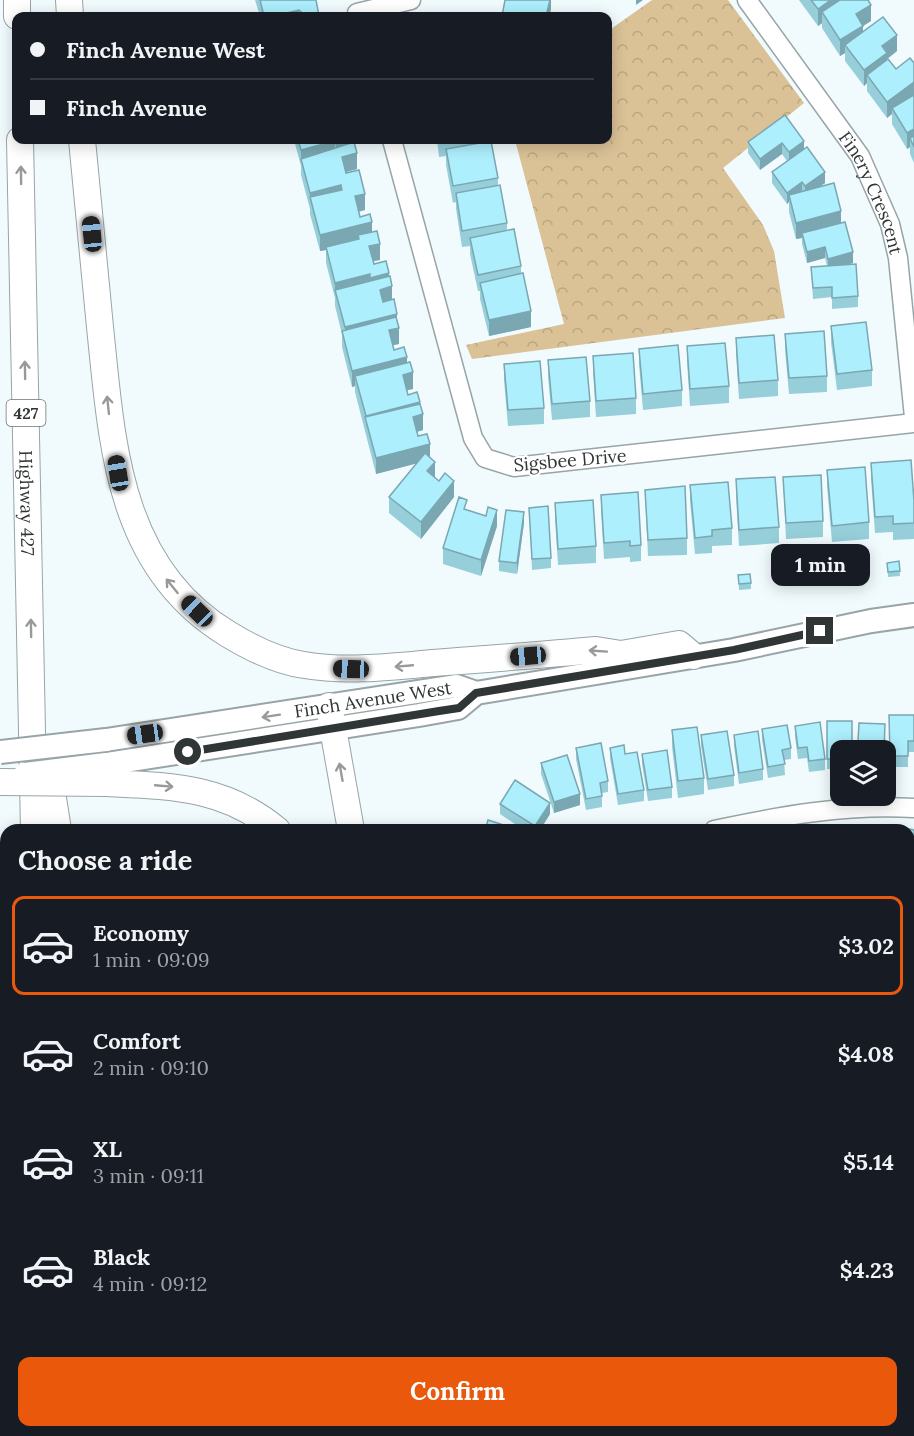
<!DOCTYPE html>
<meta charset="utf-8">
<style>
:root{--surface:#171b24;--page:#242831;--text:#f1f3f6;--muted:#9ea1a6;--line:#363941;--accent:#ea580c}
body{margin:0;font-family:Lora,serif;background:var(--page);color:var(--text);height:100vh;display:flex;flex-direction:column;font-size:22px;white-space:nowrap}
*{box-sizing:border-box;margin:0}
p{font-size:20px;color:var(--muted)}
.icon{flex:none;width:33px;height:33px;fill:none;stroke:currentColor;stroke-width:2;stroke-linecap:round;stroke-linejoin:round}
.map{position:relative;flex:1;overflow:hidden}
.sheet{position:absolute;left:0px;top:824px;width:915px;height:614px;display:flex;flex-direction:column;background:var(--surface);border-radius:18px 18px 0 0;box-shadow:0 3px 15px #0003}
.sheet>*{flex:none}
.top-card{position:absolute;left:12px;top:12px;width:600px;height:132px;border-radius:12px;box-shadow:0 3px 15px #0003;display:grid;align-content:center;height:132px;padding:0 18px;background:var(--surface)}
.tools{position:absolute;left:830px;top:740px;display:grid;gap:12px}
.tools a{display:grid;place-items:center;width:66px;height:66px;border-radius:12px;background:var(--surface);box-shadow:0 3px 15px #0003;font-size:30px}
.end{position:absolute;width:27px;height:27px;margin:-14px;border:8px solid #303536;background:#fff;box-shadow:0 0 0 3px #fff}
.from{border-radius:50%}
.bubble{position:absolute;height:42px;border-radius:12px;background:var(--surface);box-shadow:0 3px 15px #0003;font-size:20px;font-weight:800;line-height:42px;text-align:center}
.car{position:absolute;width:18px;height:36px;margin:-18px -9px;border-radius:8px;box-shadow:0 0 4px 2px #0007;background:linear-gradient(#222 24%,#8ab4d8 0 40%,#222 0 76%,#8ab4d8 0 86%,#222 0)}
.top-card b{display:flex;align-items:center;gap:21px;height:57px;font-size:22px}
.top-card b+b{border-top:2px solid var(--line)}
.top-card i{width:15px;height:15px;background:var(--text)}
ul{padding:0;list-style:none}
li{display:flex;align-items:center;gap:18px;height:99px;margin:0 12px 9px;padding:0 6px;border:3px solid transparent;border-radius:12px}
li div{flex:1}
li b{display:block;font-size:22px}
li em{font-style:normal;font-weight:800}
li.current{border-color:var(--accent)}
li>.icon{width:54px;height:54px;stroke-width:1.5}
h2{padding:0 18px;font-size:27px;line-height:72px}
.action{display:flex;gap:12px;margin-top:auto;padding:12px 18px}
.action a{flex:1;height:69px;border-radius:12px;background:var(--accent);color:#fff;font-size:24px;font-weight:800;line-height:69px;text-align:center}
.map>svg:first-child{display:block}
.park{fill:url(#park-crowns)}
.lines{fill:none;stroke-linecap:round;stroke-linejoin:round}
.minor-casing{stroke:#98a4a7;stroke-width:21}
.major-casing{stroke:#98a4a7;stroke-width:26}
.highway-casing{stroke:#98a4a7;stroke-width:28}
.minor{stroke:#fff;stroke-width:18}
.major{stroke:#fff;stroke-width:22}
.highway{stroke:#fff;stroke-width:26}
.major-bridge-casing{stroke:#98a4a7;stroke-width:26;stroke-linecap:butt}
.highway-bridge-casing{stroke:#98a4a7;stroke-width:28;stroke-linecap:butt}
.major-bridge{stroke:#fff;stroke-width:22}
.highway-bridge{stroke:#fff;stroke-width:26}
.wall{fill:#96ceda}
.shaded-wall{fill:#7aa7b1}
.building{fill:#aeeffd;stroke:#7aa7b1;stroke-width:1.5}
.oneway{stroke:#989a9a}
.route{stroke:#303536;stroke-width:8}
.labels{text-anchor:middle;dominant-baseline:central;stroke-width:4.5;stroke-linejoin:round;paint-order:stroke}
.shield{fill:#fff;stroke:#6e7272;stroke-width:1.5}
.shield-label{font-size:16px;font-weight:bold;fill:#303536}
.street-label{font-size:18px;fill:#303536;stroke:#fff}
</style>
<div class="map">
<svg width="914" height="1436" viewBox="0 0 914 1436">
<defs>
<pattern id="park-crowns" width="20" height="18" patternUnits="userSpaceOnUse" patternTransform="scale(1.5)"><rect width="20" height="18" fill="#dac196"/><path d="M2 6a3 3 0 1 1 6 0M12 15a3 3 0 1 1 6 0" fill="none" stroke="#bba682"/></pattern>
</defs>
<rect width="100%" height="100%" fill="#f1fbfe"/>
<g class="park">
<polygon points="652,0 728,0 804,103 723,168 763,225 774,251 785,318 472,359 466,345 564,324 515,140 608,140 608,31"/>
<polygon points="909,1108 914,1108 914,1436 175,1436 176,1431 909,1431"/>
</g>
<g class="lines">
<defs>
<g id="minor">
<path id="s1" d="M747,0L860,156L890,224L898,258L914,417"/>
<polyline points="357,13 411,0"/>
<polyline points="392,140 473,438 485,458 514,467 914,423"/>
<path d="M714,830C780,816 846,804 914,808"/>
<polyline points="909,972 914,968"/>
<polyline points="909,1165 914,1167"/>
<polyline points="546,1436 547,1431"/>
</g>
<g id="major">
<path id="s2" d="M106,740L456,686L476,693"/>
<polyline points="106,764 419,715 458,708 476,693 734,650 871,621 914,615"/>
</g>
<g id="highway">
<polyline points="17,0 17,16"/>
<polyline points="69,0 70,16"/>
<path id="s3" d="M20,140L34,830"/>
<path d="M82,140C88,202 94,264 100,327C112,442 117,567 228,634C251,648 277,661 304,665C346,672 389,667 432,663C486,659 541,655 596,650L621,654L679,644L693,656"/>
<polyline points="329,706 351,830"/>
<polyline points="47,760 58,830"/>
<path d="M106,783C170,786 224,786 277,830"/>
<polyline points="37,1436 37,1431"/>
<polyline points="101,1436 102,1431"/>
</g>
</defs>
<use href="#minor" class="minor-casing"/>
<use href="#major" class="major-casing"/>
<use href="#highway" class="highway-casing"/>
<use href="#minor" class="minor"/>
<use href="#major" class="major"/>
<use href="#highway" class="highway"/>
<defs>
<g id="major-bridge">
<polyline points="0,752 106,740"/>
<polyline points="25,774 106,764"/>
</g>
<polyline id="highway-bridge" points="0,782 106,783"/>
</defs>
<use href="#major-bridge" class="major-bridge-casing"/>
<use href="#highway-bridge" class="highway-bridge-casing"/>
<use href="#major-bridge" class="major-bridge"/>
<use href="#highway-bridge" class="highway-bridge"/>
</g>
<g class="wall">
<polygon points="255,0 316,0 319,16 260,16"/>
<polygon points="799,0 868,0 871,21 863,26 863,32 897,51 887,59 887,60 896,69 914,63 914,163 910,154 910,147 907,149 892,124 892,114 887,118 867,91 867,83 864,86 845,61 845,53 840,56 822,28 822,23 818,26"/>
<polygon points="785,115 825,183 818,188 841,223 853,263 849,264 858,296 858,307 832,309 832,297 813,299 811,267 827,266 825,258 807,263 802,244 802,238 796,239 789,212 789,202 787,204 772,183 772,172 787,161 782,154 760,170 748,153 748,142"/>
<polygon points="294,140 354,140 357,169 346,172 365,210 359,212 360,217 372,232 380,260 373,261 374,264 389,276 392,300 397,320 399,344 393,345 394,350 407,363 413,389 406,390 408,395 417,392 423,414 423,430 417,432 418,436 430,458 435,477 454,497 421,539 389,513 389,497 417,463 376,474 355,392 355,386 352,387 342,347 342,334 335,306 335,298 326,263 326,250 320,251 310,214 310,209 301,175 301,166"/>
<polygon points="437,140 482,140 482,142 498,178 498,186 507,223 507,230 521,266 521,274 531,327 489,336 480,299 480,291 478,291 470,254 470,246 462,247 456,209 456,202 453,203 446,165 446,156 439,157"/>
<polygon points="831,326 872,370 872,386 837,390 831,342"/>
<polygon points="785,334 827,376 827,392 789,394 785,350"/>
<polygon points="736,338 778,380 778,396 739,399 736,354"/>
<polygon points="687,346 729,386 729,403 690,406 687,362"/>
<polygon points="639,349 682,390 682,406 643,410 639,365"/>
<polygon points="593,356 636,398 636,414 596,417 593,372"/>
<polygon points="548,360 590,401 590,417 552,420 548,376"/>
<polygon points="504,364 544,408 544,424 508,426 504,380"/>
<polygon points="871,463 914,501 914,539 893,540 893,532 875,533 871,479"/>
<polygon points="827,470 869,522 869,539 832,542 827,486"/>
<polygon points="783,477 823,521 823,537 786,539"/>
<polygon points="736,479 779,527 779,543 739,546 736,496"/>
<polygon points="690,485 732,528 732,545 712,546 712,553 695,554 690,501"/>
<polygon points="645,490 687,538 687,555 648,556"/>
<polygon points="601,495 641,545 641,561 630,562 630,557 604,559 601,511"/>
<polygon points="555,503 596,546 596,563 558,565 555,519"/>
<polygon points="529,508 551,558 551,568 532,570"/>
<polygon points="467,510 486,516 497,526 481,576 443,564 443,548"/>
<polygon points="524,523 517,574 499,571 499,561"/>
<polygon points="899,561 900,576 888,577 887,563"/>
<polygon points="820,564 832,564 833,578 821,579"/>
<polygon points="796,567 797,582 785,583 784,568"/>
<polygon points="738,575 751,583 751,589 739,590"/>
<polygon points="889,715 914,715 914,752 908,752 908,767 890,767"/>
<polygon points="827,721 852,721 852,750 840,750 840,770 827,769"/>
<polygon points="885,724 884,750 858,750 858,741"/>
<polygon points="795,726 825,759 825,770 809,772 807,758 798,759 795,737"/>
<polygon points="762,729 791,748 791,759 784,760 785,775 768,778 762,740"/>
<polygon points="672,730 704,778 704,794 678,798 672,747"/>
<polygon points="701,735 734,775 734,786 708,790 701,746"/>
<polygon points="734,735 763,769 763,780 739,784 734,746"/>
<polygon points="576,748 608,781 608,792 602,793 602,807 586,810 576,759"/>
<polygon points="610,748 625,754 644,790 644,801 618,805 610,758"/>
<polygon points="642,754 672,787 672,798 648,801 642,764"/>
<polygon points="541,763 580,805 554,813 541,774"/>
<polygon points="500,804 550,814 540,830 524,830 500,814"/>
<polygon points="909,830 914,830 914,898 909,897"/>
<polygon points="914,1008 914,1069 909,1072 909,1012 912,1018 912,1010"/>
<rect x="909" y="1335" width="5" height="49"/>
</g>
<g class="shaded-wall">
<polygon points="550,0 551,0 551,9 550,16 546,16"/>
<polygon points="636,0 643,0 636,5"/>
<polygon points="831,0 840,0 822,12 822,23 818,26 818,9"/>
<polygon points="871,5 871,21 863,26 863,42 845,45 845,53 840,56 840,40 856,14"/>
<polygon points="299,10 299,16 274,16"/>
<polygon points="897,35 897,51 887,59 887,69 867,75 867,83 864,86 864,70 882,46"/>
<polygon points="914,82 914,98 892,108 892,114 887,118 887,102"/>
<polygon points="914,129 914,145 910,138 910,147 907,149 907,133"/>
<polygon points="354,140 354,153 357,153 357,169 342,173 336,161 336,144"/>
<polygon points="335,141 335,157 301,159 301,166 301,150"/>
<polygon points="804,141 804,152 789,163 789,152"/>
<polygon points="782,143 782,154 760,170 760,159"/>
<polygon points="825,172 825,183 805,197 805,186"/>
<polygon points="802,182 802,193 789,195 789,202 787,204 787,193"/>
<polygon points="341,185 341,201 310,197 310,210 310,193"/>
<polygon points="365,194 365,210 355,212 355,196"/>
<polygon points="841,211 841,227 802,233 802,238 796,239 796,223"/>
<polygon points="372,222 372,238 358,235 358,242 326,247 326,250 320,251 320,235"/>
<polygon points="380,244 380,260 369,262 369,246"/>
<polygon points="825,247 825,258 807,263 807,252"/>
<polygon points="853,252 853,263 828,270 828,259"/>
<polygon points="389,273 389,287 392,286 392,302 380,306 370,294 370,278"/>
<polygon points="370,274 370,290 335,292 335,283"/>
<polygon points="531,311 531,327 489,336 489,320"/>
<polygon points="397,314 397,328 399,328 399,344 389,346 345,341 345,327"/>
<polygon points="407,357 407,373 355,376 355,386 352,387 352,371"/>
<polygon points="413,372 413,389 403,391 403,375"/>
<polygon points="420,402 420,415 423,414 423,430 413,433 366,419 366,416"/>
<polygon points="430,444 430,460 376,474 376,458"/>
<polygon points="435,462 435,478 427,471"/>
<polygon points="454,481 454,497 421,539 421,522"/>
<polygon points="497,510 497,526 481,576 481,560"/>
<polygon points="524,512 524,523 517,574 517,563"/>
<polygon points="580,794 580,805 554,813 554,802"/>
<polygon points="550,803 550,814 540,830 535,830 535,826"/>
<polygon points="914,1058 914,1069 909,1072 909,1061"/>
</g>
<g class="building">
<polygon points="260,0 316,0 319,16 303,16 302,13 299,10 274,16 264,16"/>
<polygon points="505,0 550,0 546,16 502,16"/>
<polygon points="811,0 831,0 818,9"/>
<polygon points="840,0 868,0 871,5 856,14 863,26 840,40 822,12"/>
<polygon points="883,17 897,35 882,46 887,53 864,70 845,45"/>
<polygon points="910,58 914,63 914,82 887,102 867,75 888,59 896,69"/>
<polygon points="914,95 914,129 907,133 892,108"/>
<polygon points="785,115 804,141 789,152 782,143 760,159 748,142"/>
<polygon points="914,136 914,147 910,138"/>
<polygon points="298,140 354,140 336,144 335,141 301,150"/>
<polygon points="491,141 498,178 453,186 446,149"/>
<polygon points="354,142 357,153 342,157 346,173 359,170 365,194 355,196 360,217 370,214 372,222 320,235 310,197 342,190 341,185 310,193 301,159"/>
<polygon points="807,147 825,172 805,186 802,182 787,193 772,172"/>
<polygon points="834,183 841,211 796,223 789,195"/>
<polygon points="500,185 507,223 462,231 456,193"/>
<polygon points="845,222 853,252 828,259 825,247 807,252 802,233"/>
<polygon points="514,229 521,266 478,275 470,238"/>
<polygon points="377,231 380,244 369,246 374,264 386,261 389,273 370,278 370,274 335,283 326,247 359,239 358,235"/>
<polygon points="856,264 858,296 832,298 832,287 813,288 811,267"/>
<polygon points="523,273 531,311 489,320 480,283"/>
<polygon points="390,276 392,286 380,290 383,302 394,299 397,314 345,327 335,290"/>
<polygon points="396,317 399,328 389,330 394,350 404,347 407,357 352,371 342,331"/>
<polygon points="866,322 872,370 837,374 831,326"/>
<polygon points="824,331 827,376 789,378 785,334"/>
<polygon points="774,335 778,380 739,383 736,338"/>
<polygon points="725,343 729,386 690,389 687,346"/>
<polygon points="678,345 682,390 643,394 639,349"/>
<polygon points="633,353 636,398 596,401 593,356"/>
<polygon points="586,357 590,401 552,404 548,360"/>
<polygon points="540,361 544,408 508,410 504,364"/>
<polygon points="410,362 413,372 403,375 408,395 417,392 420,402 366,416 355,376"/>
<polygon points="420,404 423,414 413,417 418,436 427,434 430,444 376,458 365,417"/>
<polygon points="425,453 435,462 427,471 439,481 445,473 454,481 421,522 389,497"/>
<polygon points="911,460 914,501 914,523 893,524 893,516 875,517 871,463"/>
<polygon points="865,467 869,522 832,526 827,470"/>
<polygon points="821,475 823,521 786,523 783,477"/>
<polygon points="775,477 779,527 739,530 736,479"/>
<polygon points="728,482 732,528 712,530 712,536 695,538 690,485"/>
<polygon points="685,486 687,538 648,540 645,490"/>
<polygon points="638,492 641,545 630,546 630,541 604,543 601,495"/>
<polygon points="459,497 467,500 464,509 486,516 488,507 497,510 481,560 443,548"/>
<polygon points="593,500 596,546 558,549 555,503"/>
<polygon points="548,506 551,558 532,559 529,508"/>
<polygon points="506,510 524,512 517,563 499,561"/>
<polygon points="899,561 900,571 888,572 887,563"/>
<polygon points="820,564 832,564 833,573 821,574"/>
<polygon points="796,567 797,576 785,577 784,568"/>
<polygon points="750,574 751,583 739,584 738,575"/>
<polygon points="889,715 914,715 914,741 908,741 908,756 890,756"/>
<polygon points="827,721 852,721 852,743 845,743 845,750 840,750 840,759 827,759"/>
<polygon points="820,722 825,759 809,761 807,747 798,748 795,726"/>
<polygon points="859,723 885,724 884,750 869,750 870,742 858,741"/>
<polygon points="787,725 791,748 782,750 785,764 768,767 762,729"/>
<polygon points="697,727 704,778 678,781 672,730"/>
<polygon points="727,731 734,775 708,779 701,735"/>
<polygon points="758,731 763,769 739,773 734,735"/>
<polygon points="601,743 608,781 600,783 602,796 586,799 576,748"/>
<polygon points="624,745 625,754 637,752 644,790 618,794 610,748"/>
<polygon points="667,750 672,787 648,790 642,754"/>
<polygon points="567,755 580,794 554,802 541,763"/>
<polygon points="515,780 550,803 535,826 500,804"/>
<polygon points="488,820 519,830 485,830"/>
<polygon points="899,827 914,830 914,861 909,860 909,830 899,830"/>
<polygon points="909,870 914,870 914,887 909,886"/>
<polygon points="909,1012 914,1023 914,1058 909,1061"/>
<rect x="909" y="1335" width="5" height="33"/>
</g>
<defs><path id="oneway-shaft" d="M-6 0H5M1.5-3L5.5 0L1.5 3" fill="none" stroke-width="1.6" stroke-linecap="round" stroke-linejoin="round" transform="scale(1.5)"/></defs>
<g class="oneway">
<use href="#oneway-shaft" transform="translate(21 175) rotate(-91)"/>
<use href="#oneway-shaft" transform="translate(25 370) rotate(-91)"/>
<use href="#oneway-shaft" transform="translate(108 405) rotate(-96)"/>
<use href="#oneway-shaft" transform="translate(172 586) rotate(-129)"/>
<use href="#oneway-shaft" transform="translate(31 628) rotate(-91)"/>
<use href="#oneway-shaft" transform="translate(598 651) rotate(-176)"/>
<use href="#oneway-shaft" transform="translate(404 666) rotate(175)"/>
<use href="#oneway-shaft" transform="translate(271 716) rotate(171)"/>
<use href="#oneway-shaft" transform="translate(341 772) rotate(-100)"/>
<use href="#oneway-shaft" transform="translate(164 786) rotate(5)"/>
</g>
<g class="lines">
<polyline class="route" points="188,752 439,711 459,708 476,693 734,650 820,631"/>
</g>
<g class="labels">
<rect class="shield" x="6.5" y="400" width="39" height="26" rx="4.5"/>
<g class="shield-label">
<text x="26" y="413">427</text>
</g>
<g class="street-label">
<text stroke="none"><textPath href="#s1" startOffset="231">Finery Crescent</textPath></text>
<text transform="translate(570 460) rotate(-5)">Sigsbee Drive</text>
<text stroke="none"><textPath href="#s3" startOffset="363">Highway 427</textPath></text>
<text stroke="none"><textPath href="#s2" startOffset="270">Finch Avenue West</textPath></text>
</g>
</g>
</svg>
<div class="tools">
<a><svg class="icon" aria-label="layers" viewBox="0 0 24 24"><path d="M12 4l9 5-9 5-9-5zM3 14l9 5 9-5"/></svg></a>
</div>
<i class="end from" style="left:188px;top:752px"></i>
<i class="end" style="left:820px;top:631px"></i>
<div class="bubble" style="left:771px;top:544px;width:99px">1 min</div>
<i class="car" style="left:92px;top:234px;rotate:354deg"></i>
<i class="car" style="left:118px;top:473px;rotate:351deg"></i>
<i class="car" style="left:197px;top:611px;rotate:314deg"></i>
<i class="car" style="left:528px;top:656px;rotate:265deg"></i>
<i class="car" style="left:351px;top:669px;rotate:272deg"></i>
<i class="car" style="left:145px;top:734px;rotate:262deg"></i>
<div class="top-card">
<b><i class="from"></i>Finch Avenue West</b>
<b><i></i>Finch Avenue</b>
</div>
<section class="sheet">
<h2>Choose a ride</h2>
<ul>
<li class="current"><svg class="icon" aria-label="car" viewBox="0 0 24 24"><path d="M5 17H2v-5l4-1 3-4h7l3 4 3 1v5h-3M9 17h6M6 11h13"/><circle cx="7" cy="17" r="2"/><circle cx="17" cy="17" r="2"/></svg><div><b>Economy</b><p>1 min · 09:09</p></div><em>$3.02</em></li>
<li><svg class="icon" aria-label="car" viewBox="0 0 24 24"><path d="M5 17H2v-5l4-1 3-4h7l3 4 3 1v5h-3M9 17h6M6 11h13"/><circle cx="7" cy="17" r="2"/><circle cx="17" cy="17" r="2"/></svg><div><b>Comfort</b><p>2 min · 09:10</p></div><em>$4.08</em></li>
<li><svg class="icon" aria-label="car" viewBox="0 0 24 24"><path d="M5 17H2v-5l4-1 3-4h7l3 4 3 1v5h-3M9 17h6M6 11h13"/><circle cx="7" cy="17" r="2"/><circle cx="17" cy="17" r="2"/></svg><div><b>XL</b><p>3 min · 09:11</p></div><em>$5.14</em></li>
<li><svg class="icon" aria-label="car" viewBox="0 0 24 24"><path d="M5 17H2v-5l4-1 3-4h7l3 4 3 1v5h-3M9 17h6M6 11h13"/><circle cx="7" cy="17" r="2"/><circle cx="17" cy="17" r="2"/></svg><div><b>Black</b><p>4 min · 09:12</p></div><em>$4.23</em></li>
</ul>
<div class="action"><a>Confirm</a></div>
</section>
</div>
